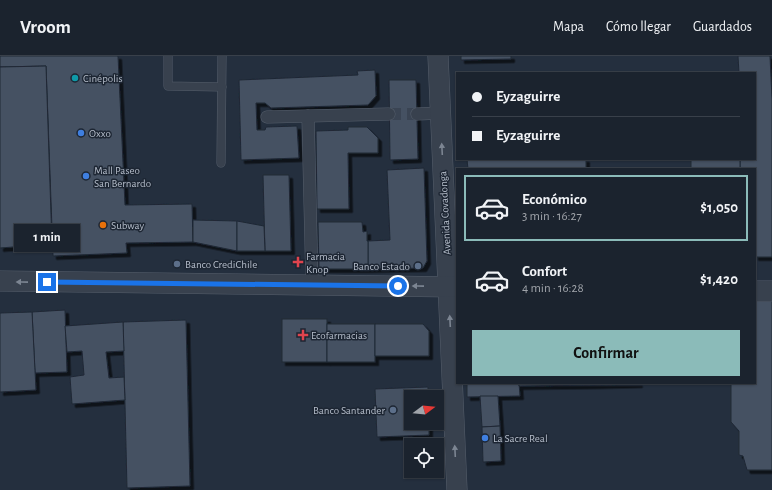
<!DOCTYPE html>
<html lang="es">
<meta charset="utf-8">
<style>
:root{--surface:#1b232e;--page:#282f3a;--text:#f1f3f6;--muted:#a0a4aa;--line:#39404a;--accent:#8bbbb9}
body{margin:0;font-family:"Alegreya Sans",sans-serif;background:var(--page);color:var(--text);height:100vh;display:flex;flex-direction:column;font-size:15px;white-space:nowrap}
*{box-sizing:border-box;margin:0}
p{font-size:13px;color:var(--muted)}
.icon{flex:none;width:22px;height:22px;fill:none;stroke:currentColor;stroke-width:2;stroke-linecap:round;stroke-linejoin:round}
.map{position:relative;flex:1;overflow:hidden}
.drawer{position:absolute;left:456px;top:112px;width:300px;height:216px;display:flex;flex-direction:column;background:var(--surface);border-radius:0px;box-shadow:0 1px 3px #0004,0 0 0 1px var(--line)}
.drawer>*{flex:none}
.hud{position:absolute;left:456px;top:16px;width:300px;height:88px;border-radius:0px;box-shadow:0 1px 3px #0004,0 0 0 1px var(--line);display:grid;align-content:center;height:88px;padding:0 16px;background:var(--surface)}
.needle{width:26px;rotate:74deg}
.controls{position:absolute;left:404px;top:334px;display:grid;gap:8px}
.controls a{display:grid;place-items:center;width:40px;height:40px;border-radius:0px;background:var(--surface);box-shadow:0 1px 3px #0004,0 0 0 1px var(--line);font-size:20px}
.end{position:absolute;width:18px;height:18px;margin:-9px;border:5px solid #1a73e8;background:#fff;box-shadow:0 0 0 2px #fff}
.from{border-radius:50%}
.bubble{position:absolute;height:28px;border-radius:0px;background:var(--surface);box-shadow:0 1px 3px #0004,0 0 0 1px var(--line);font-size:13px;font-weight:700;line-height:28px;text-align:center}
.hud b{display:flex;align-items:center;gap:14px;height:38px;font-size:15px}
.hud b+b{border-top:1px solid var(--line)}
.hud i{width:10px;height:10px;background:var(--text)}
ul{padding:7px 0 0;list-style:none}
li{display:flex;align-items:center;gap:12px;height:66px;margin:0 8px 6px;padding:0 8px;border:2px solid transparent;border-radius:0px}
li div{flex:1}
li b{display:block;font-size:15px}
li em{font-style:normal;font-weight:700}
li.on{border-color:var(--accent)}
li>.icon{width:36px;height:36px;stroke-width:1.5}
.primary-button{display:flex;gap:8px;margin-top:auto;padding:8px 16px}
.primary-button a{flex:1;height:46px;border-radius:0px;background:var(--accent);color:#111;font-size:16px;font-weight:700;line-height:46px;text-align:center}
header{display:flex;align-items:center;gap:24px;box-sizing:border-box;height:56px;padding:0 20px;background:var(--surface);border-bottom:1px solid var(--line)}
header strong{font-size:19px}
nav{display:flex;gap:22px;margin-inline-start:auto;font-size:14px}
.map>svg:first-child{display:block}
.building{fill:#455162;stroke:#1f2835;filter:url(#shadow)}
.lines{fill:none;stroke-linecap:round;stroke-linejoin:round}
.pedestrian-tunnel{stroke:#3a4453;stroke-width:12;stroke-dasharray:12 6;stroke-linecap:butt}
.service-casing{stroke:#565f6c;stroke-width:9}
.pedestrian-casing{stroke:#565f6c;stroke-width:13}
.tertiary-casing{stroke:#565f6c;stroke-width:21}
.service{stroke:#38414e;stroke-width:8}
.pedestrian{stroke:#38414e;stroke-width:12}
.tertiary{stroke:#38414e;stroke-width:20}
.oneway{fill:#7c8592}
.route{stroke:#1a73e8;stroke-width:5}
.culture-dot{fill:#0f9aa8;stroke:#1d2633;stroke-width:1.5}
.shop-dot{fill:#3f7fe0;stroke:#1d2633;stroke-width:1.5}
.food-dot{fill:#e8710a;stroke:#1d2633;stroke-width:1.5}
.health-dot{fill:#e0444e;stroke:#1d2633;stroke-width:1.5}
.service-dot{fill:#5c6f8a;stroke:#1d2633;stroke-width:1.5}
.labels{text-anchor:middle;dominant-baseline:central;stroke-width:3;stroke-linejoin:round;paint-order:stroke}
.poi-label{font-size:11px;fill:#b4bcc9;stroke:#1d2633;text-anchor:start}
.street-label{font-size:11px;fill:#b4bcc9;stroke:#1d2633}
</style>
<header>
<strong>Vroom</strong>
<nav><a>Mapa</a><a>Cómo llegar</a><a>Guardados</a></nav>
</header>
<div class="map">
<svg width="772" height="434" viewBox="0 0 772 434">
<defs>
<filter id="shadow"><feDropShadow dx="3.5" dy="3.5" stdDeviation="0" flood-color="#0009"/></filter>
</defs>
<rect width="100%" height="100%" fill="#242f3e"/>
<g class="building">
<polygon points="0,0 118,0 125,149 192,148 193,186 126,187 127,197 53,200 46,10 0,11"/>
<polygon points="461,0 511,0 511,3 461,4"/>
<polygon points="738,0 770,0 772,43 772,201 755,201 755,113 740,113 740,103 755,103 755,17 739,17"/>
<polygon points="46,10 52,188 0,192 0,11"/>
<polygon points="375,14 376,40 368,49 271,52 265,47 256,47 257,74 265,74 266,71 297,70 299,102 241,104 239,24 358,19 357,15"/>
<polygon points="389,24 416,24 418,103 390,104"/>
<polygon points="348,71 367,71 378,82 378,97 348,97 349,153 317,153 316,75 348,74"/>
<polygon points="467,103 586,103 586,113 468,113"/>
<rect x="691" y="103" width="49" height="10"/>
<polygon points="424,112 427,205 423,212 368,213 368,185 390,184 387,114"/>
<polygon points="263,119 289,119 291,195 265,195"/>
<polygon points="193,164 237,165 237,195 193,186"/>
<polygon points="237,165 264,170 265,195 237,195"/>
<polygon points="318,166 362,166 363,176 367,175 367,185 368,185 368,213 319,213"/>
<polygon points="755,245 772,245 772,414 747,414 743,400 739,399 739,375 731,366 731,327 755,327"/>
<polygon points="65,254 67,316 35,317 32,256"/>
<polygon points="32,256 36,334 0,336 0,257"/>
<rect x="282" y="263" width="45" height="43"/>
<polygon points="186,264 190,430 127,432 123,266"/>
<polygon points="123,266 124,295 106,296 109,322 124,321 125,344 72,348 70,321 84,319 82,295 67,296 65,270"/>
<rect x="327" y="268" width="48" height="38"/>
<polygon points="375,268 423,268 429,275 429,300 375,300"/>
<polygon points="467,327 519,327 520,340 467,341"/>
<polygon points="519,327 599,327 599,329 519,330"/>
<polygon points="599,327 639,327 639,328 599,329"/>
<polygon points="428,331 428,341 411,341 411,367 429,367 429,379 377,381 375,333"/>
<polygon points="480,340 498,340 500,370 482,371"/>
<polygon points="500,370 501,405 483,406 482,371"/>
</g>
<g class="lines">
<polyline class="pedestrian-tunnel" points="389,58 417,58"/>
<defs>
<g id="service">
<polyline points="168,0 168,30 222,31"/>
<polyline points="221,107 222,0"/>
</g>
<g id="pedestrian">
<polyline points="417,58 440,57"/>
<polyline points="308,60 312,229"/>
<polyline points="267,61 389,58"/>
</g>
<g id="tertiary">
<polyline points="438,0 457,434"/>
<polyline points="0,225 457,231"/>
<polyline points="755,235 772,235"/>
</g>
</defs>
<use href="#service" class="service-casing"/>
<use href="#pedestrian" class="pedestrian-casing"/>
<use href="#tertiary" class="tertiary-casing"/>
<use href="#service" class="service"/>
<use href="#pedestrian" class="pedestrian"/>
<use href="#tertiary" class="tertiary"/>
</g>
<defs><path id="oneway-solid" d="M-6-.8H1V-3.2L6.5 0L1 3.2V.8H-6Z"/></defs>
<g class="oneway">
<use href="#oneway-solid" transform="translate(442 93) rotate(-93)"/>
<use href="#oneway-solid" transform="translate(22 226) rotate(-179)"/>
<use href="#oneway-solid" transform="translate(418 230) rotate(-179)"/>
<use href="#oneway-solid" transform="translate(450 265) rotate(-93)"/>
<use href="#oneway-solid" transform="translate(455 395) rotate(-93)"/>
</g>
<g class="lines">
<polyline class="route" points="47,226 398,230"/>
</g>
<circle class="culture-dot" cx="75" cy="22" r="4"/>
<g class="shop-dot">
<circle cx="81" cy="77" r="4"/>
<circle cx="86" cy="120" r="4"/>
<circle cx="485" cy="382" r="4"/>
</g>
<circle class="food-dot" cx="103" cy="169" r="4"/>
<g class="health-dot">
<path d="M296 200h4v4h4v4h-4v4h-4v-4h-4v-4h4z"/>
<path d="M301 273h4v4h4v4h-4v4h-4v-4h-4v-4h4z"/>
</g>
<g class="service-dot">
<circle cx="177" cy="208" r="4"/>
<circle cx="418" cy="210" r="4"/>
<circle cx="393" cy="354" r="4"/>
</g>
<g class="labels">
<g class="poi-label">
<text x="83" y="22">Cinépolis</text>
<text x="89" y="77">Oxxo</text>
<text x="94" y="114">Mall Paseo<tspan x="94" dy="13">San Bernardo</tspan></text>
<text x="111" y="169">Subway</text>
<text x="306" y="200">Farmacia<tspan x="306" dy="13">Knop</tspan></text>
<text x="185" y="208">Banco CrediChile</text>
<text x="410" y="210" text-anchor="end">Banco Estado</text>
<text x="311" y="279">Ecofarmacias</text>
<text x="385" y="354" text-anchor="end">Banco Santander</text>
<text x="493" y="382">La Sacre Real</text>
</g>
<g class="street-label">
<text transform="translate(445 157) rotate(-93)">Avenida Covadonga</text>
</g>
</g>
</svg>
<div class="controls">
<a><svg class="needle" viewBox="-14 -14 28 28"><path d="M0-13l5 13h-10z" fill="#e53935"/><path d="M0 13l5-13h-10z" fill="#a0a4aa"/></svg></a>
<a><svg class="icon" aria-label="locate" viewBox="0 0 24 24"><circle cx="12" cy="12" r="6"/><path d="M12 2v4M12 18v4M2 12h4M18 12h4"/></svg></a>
</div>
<i class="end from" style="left:398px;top:230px"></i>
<i class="end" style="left:47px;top:226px"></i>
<div class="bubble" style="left:14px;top:168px;width:66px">1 min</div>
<div class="hud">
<b><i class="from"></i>Eyzaguirre</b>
<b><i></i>Eyzaguirre</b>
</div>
<section class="drawer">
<ul>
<li class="on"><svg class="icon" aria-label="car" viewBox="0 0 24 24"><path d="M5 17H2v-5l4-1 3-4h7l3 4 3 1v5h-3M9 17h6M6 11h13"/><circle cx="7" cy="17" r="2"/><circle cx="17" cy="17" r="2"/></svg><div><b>Económico</b><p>3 min · 16:27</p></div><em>$1,050</em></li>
<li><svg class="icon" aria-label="car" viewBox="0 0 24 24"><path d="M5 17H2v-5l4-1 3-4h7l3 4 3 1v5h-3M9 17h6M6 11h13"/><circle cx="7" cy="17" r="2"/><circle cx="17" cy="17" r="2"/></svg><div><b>Confort</b><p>4 min · 16:28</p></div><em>$1,420</em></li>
</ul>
<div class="primary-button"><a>Confirmar</a></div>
</section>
</div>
